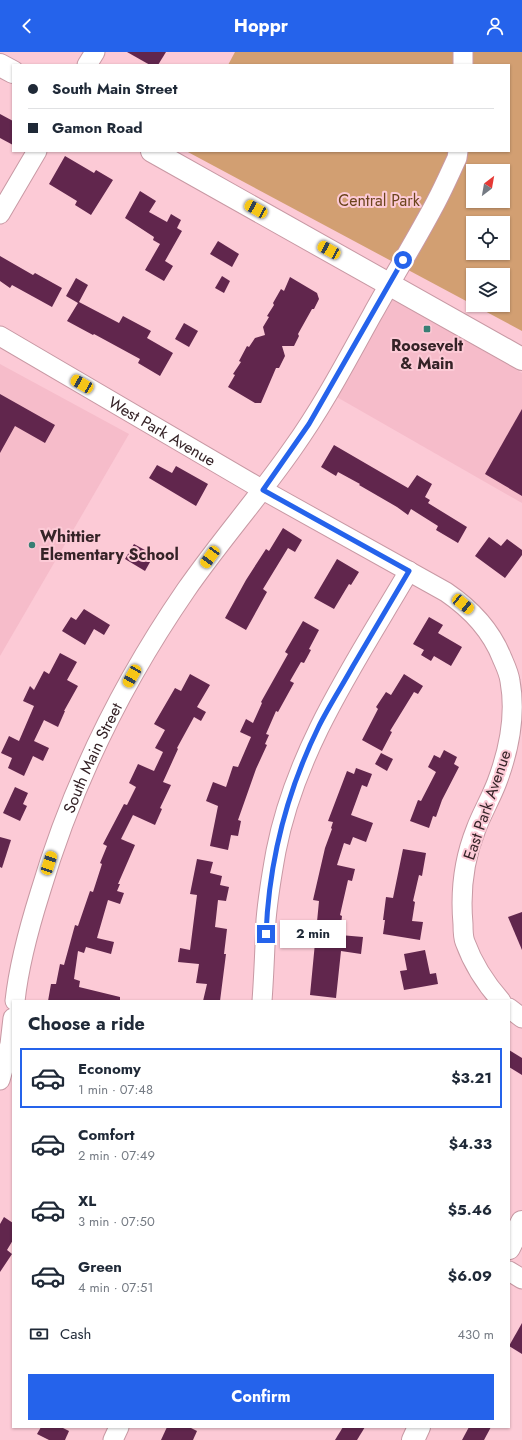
<!DOCTYPE html>
<meta charset="utf-8">
<style>
:root{--surface:#fff;--page:#f6f6f7;--text:#1f2937;--muted:#747a83;--line:#e0e1e3;--accent:#2563eb}
body{margin:0;font-family:Jost,sans-serif;background:var(--page);color:var(--text);height:100vh;display:flex;flex-direction:column;font-size:15px;white-space:nowrap}
*{box-sizing:border-box;margin:0}
p{font-size:13px;color:var(--muted)}
.icon{flex:none;width:22px;height:22px;fill:none;stroke:currentColor;stroke-width:2;stroke-linecap:round;stroke-linejoin:round}
.map{position:relative;flex:1;overflow:hidden}
.drawer{position:absolute;left:12px;top:948px;width:498px;height:428px;display:flex;flex-direction:column;background:var(--surface);border-radius:0px;box-shadow:0 1px 3px #0004}
.drawer>*{flex:none}
.top-card{position:absolute;left:12px;top:12px;width:498px;height:88px;border-radius:0px;box-shadow:0 1px 3px #0004;display:grid;align-content:center;height:88px;padding:0 16px;background:var(--surface)}
.needle{width:26px;rotate:31deg}
.tools{position:absolute;left:466px;top:112px;display:grid;gap:8px}
.tools a{display:grid;place-items:center;width:44px;height:44px;border-radius:0px;background:var(--surface);box-shadow:0 1px 3px #0004;font-size:20px}
.end{position:absolute;width:18px;height:18px;margin:-9px;border:5px solid #2563eb;background:#fff;box-shadow:0 0 0 2px #fff}
.from{border-radius:50%}
.bubble{position:absolute;height:28px;border-radius:0px;background:var(--surface);box-shadow:0 1px 3px #0004;font-size:13px;font-weight:700;line-height:28px;text-align:center}
.car{position:absolute;width:12px;height:24px;margin:-12px -6px;border-radius:5px;box-shadow:0 0 3px 1px #0007;background:linear-gradient(#f5c518 24%,#345 0 40%,#f5c518 0 76%,#345 0 86%,#f5c518 0)}
.top-card b{display:flex;align-items:center;gap:14px;height:38px;font-size:15px}
.top-card b+b{border-top:1px solid var(--line)}
.top-card i{width:10px;height:10px;background:var(--text)}
ul{padding:0;list-style:none}
li{display:flex;align-items:center;gap:12px;height:60px;margin:0 8px 6px;padding:0 8px;border:2px solid transparent;border-radius:0px}
li div{flex:1}
li b{display:block;font-size:15px}
li em{font-style:normal;font-weight:700}
li.current{border-color:var(--accent)}
li>.icon{width:36px;height:36px;stroke-width:1.5}
h2{padding:0 16px;font-size:18px;line-height:48px}
.pay{display:flex;align-items:center;gap:10px;height:44px;padding:0 16px;font-size:15px}
.pay p{margin-inline-start:auto}
.action{display:flex;gap:8px;margin-top:auto;padding:8px 16px}
.action a{flex:1;height:46px;border-radius:0px;background:var(--accent);color:#fff;font-size:16px;font-weight:700;line-height:46px;text-align:center}
header{display:flex;justify-content:space-between;align-items:center;height:52px;padding:0 16px;background:var(--accent);color:#fff;font-size:18px;font-weight:700}
.map>svg:first-child{display:block}
.built{fill:#f6bcca}
.green{fill:#d29f72;fill-rule:evenodd}
.building{fill:#61264d}
.lines{fill:none;stroke-linecap:round;stroke-linejoin:round}
.minor-casing{stroke:#c899a4;stroke-width:21}
.major-casing{stroke:#c899a4;stroke-width:24}
.minor{stroke:#fff;stroke-width:19}
.major{stroke:#fff;stroke-width:22}
.route{stroke:#2563eb;stroke-width:5}
.poi-dot{fill:#397e74;stroke:#fccad6;stroke-width:1.5}
.labels{text-anchor:middle;dominant-baseline:central;stroke-width:4;stroke-linejoin:round;paint-order:stroke}
.park-label{font-size:16px;fill:#6c441c;stroke:#fccad6}
.poi-label{font-size:16px;font-weight:bold;fill:#352327;stroke:#fccad6}
.street-label{font-size:16px;fill:#352327;stroke:#fccad6}
</style>
<header><svg class="icon" aria-label="back" viewBox="0 0 24 24"><path d="M15 5l-7 7 7 7"/></svg>Hoppr<svg class="icon" aria-label="person" viewBox="0 0 24 24"><circle cx="12" cy="8" r="4"/><path d="M4 21q1-7 8-7t8 7"/></svg></header>
<div class="map">
<svg width="522" height="1388" viewBox="0 0 522 1388">
<rect width="100%" height="100%" fill="#fccad6"/>
<g class="built">
<polygon points="376,237 522,321 522,451 321,336"/>
<polygon points="0,312 129,382 0,604"/>
</g>
<path class="green" d="M235,0H522V279L186,99H509V13H228ZM473,119H503V149H473ZM473,171H503V201H473ZM473,223H503V253H473Z"/>
<g class="building">
<polygon points="127,0 166,0 158,13 150,13"/>
<polygon points="0,62 13,69 13,93 0,86"/>
<polygon points="65,104 94,121 96,118 113,128 91,163 75,153 77,149 49,132"/>
<polygon points="140,139 156,149 149,160 167,170 171,162 181,168 177,176 182,179 165,209 173,214 164,229 145,218 160,192 153,188 154,185 125,166"/>
<polygon points="218,189 239,202 232,215 210,202"/>
<polygon points="0,204 33,223 35,221 62,236 52,255 12,233 10,236 0,229"/>
<polygon points="222,224 230,229 224,241 215,236"/>
<polygon points="290,225 317,241 319,247 314,257 312,257 298,282 299,284 294,294 282,294 285,304 279,316 276,316 261,351 255,351 228,335 235,323 233,322 241,310 239,309 247,294 249,295 255,286 265,283 263,275 269,265 267,264 274,253 273,251 281,237 284,239"/>
<polygon points="76,226 88,233 79,250 119,271 123,264 151,279 147,286 173,301 160,324 138,311 140,307 94,282 93,283 67,269 78,251 66,244"/>
<polygon points="184,271 198,279 189,295 175,287"/>
<polygon points="0,342 55,373 45,391 15,374 0,401"/>
<polygon points="522,357 522,444 485,422"/>
<polygon points="334,393 408,436 417,423 432,432 425,445 430,448 428,451 467,475 458,491 436,478 438,474 411,457 408,463 397,455 359,433 360,432 338,420 336,424 321,415"/>
<polygon points="157,413 172,421 176,414 208,432 196,454 149,426"/>
<polygon points="283,476 302,488 295,500 288,496 263,537 267,540 246,578 225,566 246,528 266,497 269,499"/>
<polygon points="489,485 501,494 507,487 522,498 522,503 505,526 475,504"/>
<polygon points="134,492 154,503 145,519 125,507"/>
<polygon points="337,507 359,520 351,533 349,532 334,557 314,546"/>
<polygon points="84,557 110,573 104,583 94,577 85,593 62,579 71,565 76,568"/>
<polygon points="429,565 443,573 438,581 462,595 451,614 434,604 431,609 421,603 424,598 413,592"/>
<polygon points="303,569 319,578 309,597 311,598 304,611 301,610 290,629 294,631 278,660 276,659 266,682 269,683 265,692 267,693 256,717 238,768 241,769 238,784 231,783 228,798 210,794 218,754 206,749 213,730 226,735 233,714 238,715 251,685 240,680 246,667 253,671 262,651 261,650 288,602 285,600"/>
<polygon points="60,601 77,610 67,628 78,634 64,659 65,659 58,675 44,668 34,689 49,696 43,709 33,704 24,724 8,716 12,706 1,701 9,684 19,689 34,654 23,649 30,634 34,638 44,619 49,622"/>
<polygon points="190,622 210,633 197,655 206,660 201,669 194,665 177,696 178,697 163,730 171,733 160,756 162,757 155,773 133,763 121,787 135,793 118,832 120,832 117,839 124,841 120,852 108,848 97,886 114,890 111,902 86,895 84,901 78,899 74,927 80,929 79,935 120,945 120,949 48,949 51,932 56,932 60,912 64,913 75,873 78,874 90,839 93,840 102,812 100,811 107,794 103,792 124,752 127,753 136,735 129,731 138,712 154,719 163,700 155,696 165,678 154,672 175,636 181,639"/>
<polygon points="404,622 423,634 418,642 414,640 390,679 392,680 382,699 362,688 378,657 376,655 386,640 391,643"/>
<polygon points="444,698 457,705 454,712 459,715 442,748 436,765 433,764 429,776 410,769 418,748 421,749 436,720 428,715 434,703 440,706"/>
<polygon points="381,701 393,707 387,719 375,712"/>
<polygon points="356,716 372,722 367,735 362,733 351,763 373,771 366,790 353,785 350,793 344,791 337,813 355,817 352,829 348,828 340,863 342,864 340,883 363,885 361,902 341,899 336,946 310,943 319,849 313,848 325,796 332,777 331,776 333,770 328,769 347,719 354,722"/>
<polygon points="15,735 28,741 23,752 27,754 20,769 3,761"/>
<polygon points="0,785 11,788 2,816 0,815"/>
<polygon points="403,797 426,801 422,824 419,823 413,849 415,850 412,869 423,870 420,888 383,882 385,868 383,868 386,845 393,846"/>
<polygon points="197,807 213,810 210,821 222,824 220,833 229,835 226,849 218,848 215,875 227,877 224,902 226,902 220,949 203,949 207,932 196,931 199,912 178,910 180,896 190,898 197,843 190,842"/>
<polygon points="522,860 522,898 508,865"/>
<polygon points="425,898 430,922 436,921 438,932 404,938 400,919 407,918 404,902"/>
<polygon points="509,998 522,1006 522,1023 509,1015"/>
<polygon points="4,1165 13,1171 13,1188 7,1198 12,1202 0,1220 0,1172"/>
<polygon points="522,1271 522,1302 509,1294"/>
<polygon points="41,1375 61,1375 69,1379 65,1388 49,1388 37,1382"/>
<polygon points="167,1375 189,1375 197,1379 193,1388 161,1388"/>
<polygon points="343,1375 365,1375 357,1388 335,1388"/>
<polygon points="469,1375 491,1375 484,1388 462,1388"/>
</g>
<g class="lines">
<defs>
<g id="minor">
<polyline points="463,0 463,13"/>
<polyline points="87,13 95,0"/>
<polyline points="0,162 37,99"/>
<path id="s1" d="M0,284L263,438L446,540C471,557 491,578 502,606C505,613 509,621 510,629C516,662 509,698 497,730C491,746 482,761 476,777C464,807 460,839 463,872C463,878 463,885 465,890C473,912 486,932 501,949"/>
<path id="s2" d="M15,949C19,912 29,876 40,841C72,733 122,631 186,538C220,489 259,445 293,396C323,354 347,308 372,263C393,225 416,188 436,150C444,135 450,121 457,106L458,99"/>
<path d="M262,949C264,922 265,895 266,868C268,845 272,821 276,799C296,696 357,608 409,519"/>
<polyline points="509,956 522,966"/>
<polyline points="0,1028 10,992 13,966"/>
<polyline points="509,1219 522,1227"/>
<polyline points="113,1388 119,1375"/>
</g>
<g id="major">
<polyline points="0,13 13,20"/>
<polyline points="152,99 522,307"/>
<polyline points="509,1196 522,1170"/>
<polyline points="413,1388 419,1375"/>
</g>
</defs>
<use href="#minor" class="minor-casing"/>
<use href="#major" class="major-casing"/>
<use href="#minor" class="minor"/>
<use href="#major" class="major"/>
</g>
<g class="lines">
<path class="route" d="M266,882C269,810 287,739 319,674C329,654 342,634 353,614C372,582 390,551 409,519L263,438L309,372L403,208"/>
</g>
<g class="poi-dot">
<rect x="423" y="273" width="8" height="8" rx="2"/>
<circle cx="32" cy="493" r="4"/>
</g>
<g class="labels">
<g class="park-label">
<text x="379" y="148">Central Park</text>
</g>
<g class="poi-label">
<text x="427" y="293">Roosevelt<tspan x="427" dy="18">&amp; Main</tspan></text>
<text x="40" y="484" text-anchor="start">Whittier<tspan x="40" dy="18">Elementary School</tspan></text>
</g>
<g class="street-label">
<text stroke="none"><textPath href="#s1" startOffset="188">West Park Avenue</textPath></text>
<text stroke="none"><textPath href="#s2" startOffset="256">South Main Street</textPath></text>
<text transform="translate(487 753) rotate(-71)">East Park Avenue</text>
</g>
</g>
</svg>
<div class="tools">
<a><svg class="needle" viewBox="-14 -14 28 28"><path d="M0-13l5 13h-10z" fill="#e53935"/><path d="M0 13l5-13h-10z" fill="#747a83"/></svg></a>
<a><svg class="icon" aria-label="locate" viewBox="0 0 24 24"><circle cx="12" cy="12" r="6"/><path d="M12 2v4M12 18v4M2 12h4M18 12h4"/></svg></a>
<a><svg class="icon" aria-label="layers" viewBox="0 0 24 24"><path d="M12 4l9 5-9 5-9-5zM3 14l9 5 9-5"/></svg></a>
</div>
<i class="end from" style="left:403px;top:208px"></i>
<i class="end" style="left:266px;top:882px"></i>
<div class="bubble" style="left:280px;top:868px;width:66px">2 min</div>
<i class="car" style="left:256px;top:157px;rotate:299deg"></i>
<i class="car" style="left:329px;top:198px;rotate:299deg"></i>
<i class="car" style="left:82px;top:332px;rotate:300deg"></i>
<i class="car" style="left:210px;top:505px;rotate:216deg"></i>
<i class="car" style="left:463px;top:552px;rotate:129deg"></i>
<i class="car" style="left:132px;top:624px;rotate:210deg"></i>
<i class="car" style="left:49px;top:811px;rotate:18deg"></i>
<div class="top-card">
<b><i class="from"></i>South Main Street</b>
<b><i></i>Gamon Road</b>
</div>
<section class="drawer">
<h2>Choose a ride</h2>
<ul>
<li class="current"><svg class="icon" aria-label="car" viewBox="0 0 24 24"><path d="M5 17H2v-5l4-1 3-4h7l3 4 3 1v5h-3M9 17h6M6 11h13"/><circle cx="7" cy="17" r="2"/><circle cx="17" cy="17" r="2"/></svg><div><b>Economy</b><p>1 min · 07:48</p></div><em>$3.21</em></li>
<li><svg class="icon" aria-label="car" viewBox="0 0 24 24"><path d="M5 17H2v-5l4-1 3-4h7l3 4 3 1v5h-3M9 17h6M6 11h13"/><circle cx="7" cy="17" r="2"/><circle cx="17" cy="17" r="2"/></svg><div><b>Comfort</b><p>2 min · 07:49</p></div><em>$4.33</em></li>
<li><svg class="icon" aria-label="car" viewBox="0 0 24 24"><path d="M5 17H2v-5l4-1 3-4h7l3 4 3 1v5h-3M9 17h6M6 11h13"/><circle cx="7" cy="17" r="2"/><circle cx="17" cy="17" r="2"/></svg><div><b>XL</b><p>3 min · 07:50</p></div><em>$5.46</em></li>
<li><svg class="icon" aria-label="car" viewBox="0 0 24 24"><path d="M5 17H2v-5l4-1 3-4h7l3 4 3 1v5h-3M9 17h6M6 11h13"/><circle cx="7" cy="17" r="2"/><circle cx="17" cy="17" r="2"/></svg><div><b>Green</b><p>4 min · 07:51</p></div><em>$6.09</em></li>
</ul>
<div class="pay"><svg class="icon" aria-label="cash" viewBox="0 0 24 24"><path d="M3 7h18v10H3z"/><circle cx="12" cy="12" r="2"/></svg>Cash<p>430 m</p></div>
<div class="action"><a>Confirm</a></div>
</section>
</div>
